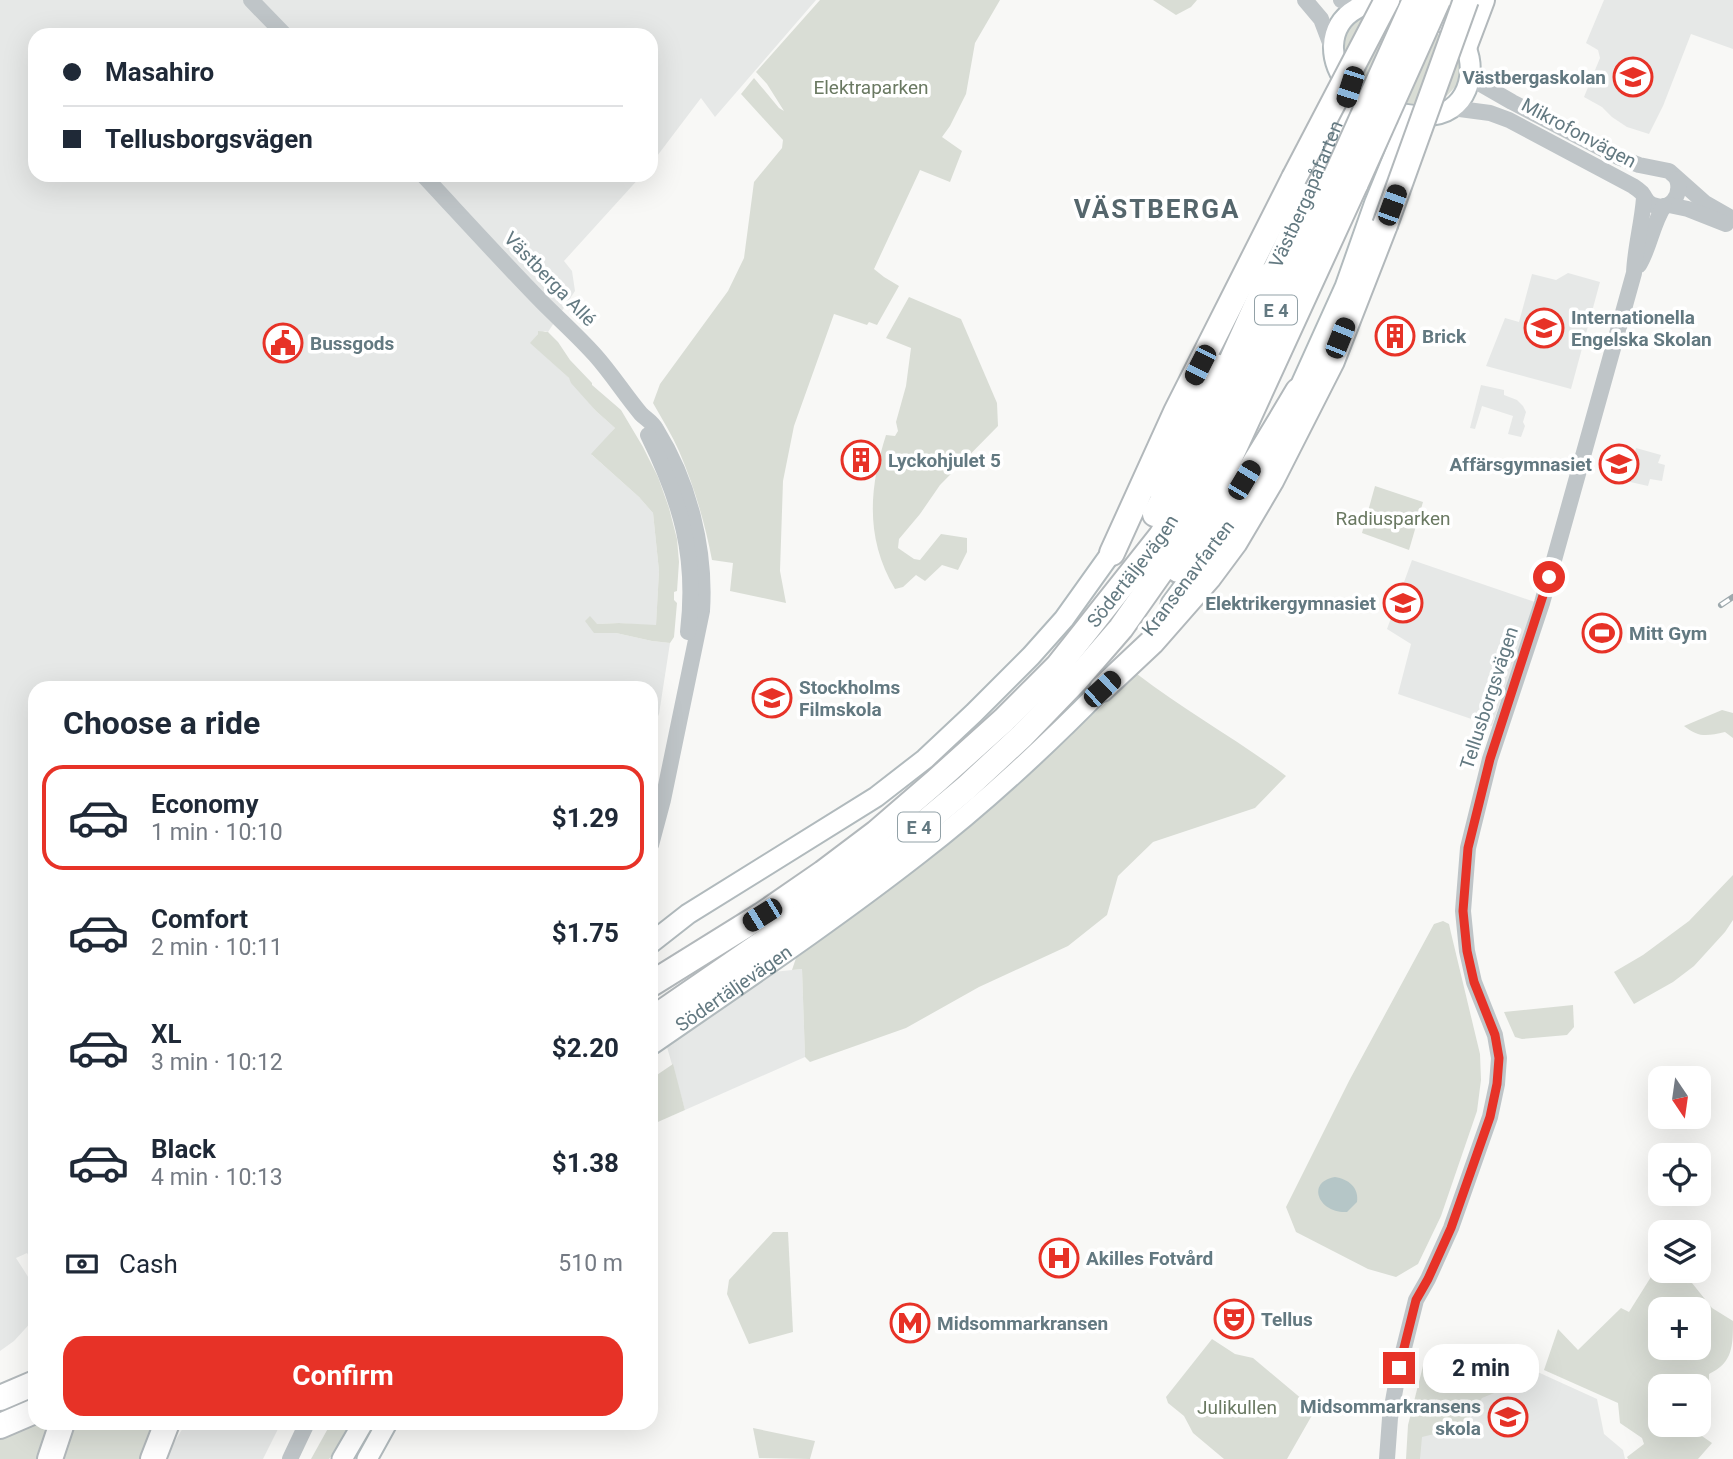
<!DOCTYPE html>
<meta charset="utf-8">
<style>
:root{--surface:#fff;--page:#f2f2f3;--text:#1f2937;--muted:#747a83;--line:#e0e1e3;--accent:#e73227}
body{margin:0;font-family:Roboto,sans-serif;background:var(--page);color:var(--text);height:100vh;display:flex;flex-direction:column;font-size:26px;white-space:nowrap}
*{box-sizing:border-box;margin:0}
p{font-size:23px;color:var(--muted)}
.icon{flex:none;width:38px;height:38px;fill:none;stroke:currentColor;stroke-width:2;stroke-linecap:round;stroke-linejoin:round}
.map{position:relative;flex:1;overflow:hidden}
.side{position:absolute;left:28px;top:681px;width:630px;height:749px;display:flex;flex-direction:column;background:var(--surface);border-radius:21px;box-shadow:0 7px 28px #0002}
.side>*{flex:none}
.hud{position:absolute;left:28px;top:28px;width:630px;height:154px;border-radius:21px;box-shadow:0 7px 28px #0002;display:grid;align-content:center;height:154px;padding:0 35px;background:var(--surface)}
.needle{width:46px;rotate:167deg}
.controls{position:absolute;left:1648px;top:1066px;display:grid;gap:14px}
.controls a{display:grid;place-items:center;width:63px;height:63px;border-radius:14px;background:var(--surface);box-shadow:0 7px 28px #0002;font-size:35px}
.end{position:absolute;width:32px;height:32px;margin:-16px;border:9px solid #e73227;background:#fff;box-shadow:0 0 0 4px #fff}
.from{border-radius:50%}
.bubble{position:absolute;height:49px;border-radius:21px;background:var(--surface);box-shadow:0 7px 28px #0002;font-size:23px;font-weight:700;line-height:49px;text-align:center}
.car{position:absolute;width:21px;height:42px;margin:-21px -10px;border-radius:9px;box-shadow:0 0 5px 2px #0007;background:linear-gradient(#222 24%,#8ab4d8 0 40%,#222 0 76%,#8ab4d8 0 86%,#222 0)}
.hud b{display:flex;align-items:center;gap:24px;height:66px;font-size:26px}
.hud b+b{border-top:2px solid var(--line)}
.hud i{width:18px;height:18px;background:var(--text)}
ul{padding:0;list-style:none}
li{display:flex;align-items:center;gap:21px;height:105px;margin:0 14px 10px;padding:0 21px;border:4px solid transparent;border-radius:21px}
li div{flex:1}
li b{display:block;font-size:26px}
li em{font-style:normal;font-weight:700}
li.current{border-color:var(--accent)}
li>.icon{width:63px;height:63px;stroke-width:1.5}
h2{padding:0 35px;font-size:32px;line-height:84px}
.pay{display:flex;align-items:center;gap:18px;height:77px;padding:0 35px;font-size:26px}
.pay p{margin-inline-start:auto}
.action{display:flex;gap:14px;margin-top:auto;padding:14px 35px}
.action a{flex:1;height:80px;border-radius:21px;background:var(--accent);color:#fff;font-size:28px;font-weight:700;line-height:80px;text-align:center}
.map>svg:first-child{display:block}
.built{fill:#e6e8e7}
.green{fill:#d9ddd5;fill-rule:evenodd}
.water{fill:#b5c6c7}
.lines{fill:none;stroke-linecap:round;stroke-linejoin:round}
.secondary-casing{stroke:#b1babd;stroke-width:23}
.motorway-casing{stroke:#b2b8bb;stroke-width:28}
.tertiary{stroke:#bfc5c8;stroke-width:16}
.secondary{stroke:#fff;stroke-width:19}
.motorway{stroke:#fff;stroke-width:24}
.rail-casing{stroke:#9ea9ad;stroke-width:6}
.rail{stroke:#fff;stroke-width:3.5;stroke-dasharray:10;stroke-linecap:butt}
.motorway-bridge-casing{stroke:#b2b8bb;stroke-width:28;stroke-linecap:butt}
.motorway-bridge{stroke:#fff;stroke-width:24}
.route{stroke:#e73227;stroke-width:9}
.labels{text-anchor:middle;dominant-baseline:central;stroke-width:7;stroke-linejoin:round;paint-order:stroke}
.shield{fill:#fff;stroke:#92a1a7;stroke-width:2}
.shield-label{font-size:18px;font-weight:bold;fill:#637981}
.poi-label{font-size:19px;font-weight:bold;fill:#637981;stroke:#fff;text-anchor:start}
.park-label{font-size:19px;fill:#6a7962;stroke:#fff}
.street-label{font-size:19px;fill:#637981;stroke:#fff}
.district-label{font-size:26px;font-weight:bold;letter-spacing:2px;fill:#55666c;stroke:#fff}
</style>
<div class="map">
<svg width="1733" height="1459" viewBox="0 0 1733 1459">
<rect width="100%" height="100%" fill="#f8f8f6"/>
<g class="built">
<polygon points="0,0 816,0 715,117 701,98 651,164 651,35 35,35 35,175 642,175 564,261 572,271 575,291 548,332 545,331 538,334 531,343 569,378 596,411 615,428 592,455 639,497 653,513 659,571 656,626 619,623 597,624 594,633 616,633 652,641 670,643 659,714 651,731 651,688 35,688 35,1266 27,1253 16,1258 32,1283 35,1299 35,1318 14,1341 0,1351"/>
<polygon points="1604,0 1733,0 1733,49 1691,34 1663,106 1649,134 1627,127 1612,117 1602,107 1584,97 1600,58 1598,50 1586,43"/>
<polygon points="1568,273 1600,282 1571,389 1486,366 1505,318 1519,322 1532,274 1556,280"/>
<polygon points="1481,385 1504,390 1504,395 1517,400 1523,406 1526,412 1523,422 1525,426 1521,437 1508,434 1513,416 1482,406 1475,429 1470,428"/>
<polygon points="1636,448 1661,455 1658,463 1665,465 1662,481 1650,479 1648,486 1626,481"/>
<polygon points="1412,560 1535,602 1492,726 1398,694 1411,644 1387,629"/>
<polygon points="802,969 805,1057 685,1110 667,1047 773,972"/>
<polygon points="1531,1369 1597,1399 1604,1434 1623,1450 1625,1459 1407,1459 1424,1380 1489,1378"/>
<polygon points="186,1423 281,1423 263,1459 167,1459 172,1446"/>
</g>
<g class="green">
<path d="M820,0H1000L975,43L966,94L950,126L942,137L962,151L950,182L920,170L874,269L884,277L899,286L877,325L869,322L867,325L834,314L794,426L783,481L780,571L786,603L730,591L733,563L712,560C705,523 694,486 679,451C672,435 662,419 653,403L660,384L728,291L744,258L754,182L782,148L783,140L741,94L754,78L779,108L784,111L767,84L756,72Z"/>
<polygon points="1153,0 1197,0 1191,7 1176,15"/>
<polygon points="1389,12 1416,19 1441,36 1456,54 1461,69 1457,85 1439,104 1414,107 1383,98 1360,83 1353,76 1344,62 1342,45 1349,29 1362,16"/>
<path d="M909,297L961,319L997,403L998,426L940,485L920,514L899,539L898,548L914,559L920,560L941,534L967,538V552L958,570L942,565L925,581L916,575L903,587L895,589C865,538 869,489 886,435L895,436L898,431L896,422L906,386L911,348L886,338Z"/>
<polygon points="538,331 548,332 558,342 570,360 592,383 592,385 621,410 643,447 658,477 669,508 677,539 679,562 677,591 674,592 674,600 677,603 674,637 670,643 652,641 616,633 594,633 585,621 590,616 597,624 619,623 656,625 659,571 653,513 639,497 591,454 615,428 596,411 571,383 569,378 530,343 538,334"/>
<polygon points="1375,486 1423,502 1409,550 1362,533"/>
<path d="M1137,674C1185,711 1238,740 1286,776L1255,808L1153,842L1118,876L1107,915L1068,946L979,987L906,1028L810,1062L805,1057L802,969L792,970L796,958L905,877L983,815Z"/>
<path d="M1722,710L1733,713V738L1725,732C1707,736 1699,738 1684,726Z"/>
<polygon points="1733,875 1733,920 1725,932 1694,966 1673,982 1634,1004 1614,972 1643,955 1689,921"/>
<polygon points="1443,921 1449,924 1451,933 1480,1054 1481,1080 1477,1111 1441,1216 1418,1264 1396,1277 1368,1269 1296,1232 1286,1207 1349,1081 1434,924"/>
<polygon points="1573,1005 1574,1027 1567,1035 1522,1039 1515,1037 1504,1012"/>
<polygon points="673,1064 685,1110 651,1125 651,1079"/>
<polygon points="773,1232 788,1232 793,1332 749,1344 727,1294 729,1280"/>
<path d="M1661,1261V1270L1676,1271L1692,1283L1712,1308L1733,1321C1733,1345 1733,1363 1709,1374V1381L1699,1387V1386H1661V1424L1686,1425L1712,1443L1698,1459H1628L1627,1457L1644,1444L1642,1438L1620,1423L1618,1403L1544,1370L1558,1329L1578,1350L1621,1308L1629,1312ZM1661,1309H1699V1348H1661Z"/>
<polygon points="1212,1339 1235,1354 1253,1358 1315,1410 1287,1459 1224,1459 1193,1433 1184,1416 1168,1403 1166,1397"/>
<polygon points="1423,1366 1462,1378 1480,1381 1514,1374 1506,1388 1482,1398 1463,1427 1422,1437 1420,1459 1406,1459 1408,1425"/>
<polygon points="35,1423 155,1423 140,1459 0,1459 0,1436"/>
<polygon points="331,1423 354,1423 341,1445 329,1459 311,1459"/>
<polygon points="753,1428 815,1441 810,1459 759,1458"/>
</g>
<path class="water" d="M1335,1177C1348,1179 1359,1187 1357,1202L1347,1212C1319,1214 1305,1182 1335,1177Z"/>
<g class="lines">
<defs>
<g id="secondary">
<path d="M1381,2C1408,4 1440,14 1458,35C1481,61 1471,111 1433,115C1404,118 1371,109 1350,87C1328,64 1326,26 1356,9C1363,4 1373,3 1381,2Z"/>
<path id="s1" d="M1263,284L1270,275L1305,200L1345,101"/>
<polyline points="1294,405 1298,391 1345,287 1375,202 1404,131 1415,116"/>
<polyline points="1154,487 1217,364"/>
<polyline points="1171,604 1222,535 1247,497"/>
<polyline points="651,943 688,914 876,797 925,759 974,713 1031,656 1064,619 1119,542"/>
<path id="s2" d="M651,1045C742,982 833,921 920,853C985,803 1045,747 1102,689L1110,679"/>
<polyline points="342,1459 363,1423"/>
<polyline points="367,1459 387,1423"/>
</g>
<g id="motorway">
<polyline points="1368,4 1371,0"/>
<polyline points="1465,45 1482,0"/>
<path d="M1155,514C1199,437 1234,355 1270,275"/>
<polyline points="1112,553 1176,412 1294,178"/>
<path d="M1178,570C1225,515 1261,453 1298,391"/>
<polyline points="1102,689 1152,642 1209,577 1235,542 1271,481 1332,361 1385,225"/>
<path id="s3" d="M651,984L762,915L823,873L876,833L935,782L1004,720L1058,666L1161,536L1197,476L1250,367L1336,176"/>
<polyline points="651,1020 828,898 898,845 966,788 1022,736 1076,680 1121,628 1178,547 1223,473 1356,183"/>
<polyline points="0,1398 35,1383"/>
<polyline points="0,1426 35,1411"/>
<polyline points="50,1459 62,1423"/>
<polyline points="153,1459 167,1423"/>
</g>
</defs>
<use href="#secondary" class="secondary-casing"/>
<use href="#motorway" class="motorway-casing"/>
<g class="tertiary">
<polyline points="251,0 285,35"/>
<polyline points="1305,0 1321,19 1332,48"/>
<polyline points="1341,0 1358,7"/>
<polyline points="1471,76 1479,83 1512,102 1618,157 1639,165 1669,171 1705,203 1733,219"/>
<path d="M1452,108L1490,113L1509,120L1633,186C1636,188 1639,190 1642,193C1646,198 1646,203 1653,205C1671,212 1682,195 1677,179"/>
<path d="M423,175C463,218 502,261 543,303C560,320 579,337 595,355C612,374 625,395 641,414C646,419 652,422 656,429C689,482 706,548 702,611L663,800L651,845"/>
<polyline points="1669,205 1688,209 1726,224"/>
<path d="M1639,265C1650,247 1652,225 1664,206"/>
<path d="M648,435C681,502 697,556 688,632"/>
<polyline points="290,1459 307,1423"/>
<path d="M1387,1459L1390,1418L1399,1368L1416,1300L1428,1279L1451,1228L1490,1117L1497,1084L1499,1058L1495,1035L1474,982L1467,951L1463,911L1468,848L1490,759L1542,603L1634,273C1635,248 1642,224 1644,198"/>
</g>
<use href="#secondary" class="secondary"/>
<use href="#motorway" class="motorway"/>
<defs>
<polyline id="rail" points="1721,605 1733,597"/>
</defs>
<use href="#rail" class="rail-casing"/>
<use href="#rail" class="rail"/>
<defs>
<g id="motorway-bridge">
<polyline points="1336,176 1415,0"/>
<polyline points="1294,178 1387,0"/>
<polyline points="1356,183 1438,0"/>
<polyline points="1385,225 1466,0"/>
</g>
</defs>
<use href="#motorway-bridge" class="motorway-bridge-casing"/>
<use href="#motorway-bridge" class="motorway-bridge"/>
</g>
<g class="lines">
<polyline class="route" points="1399,1368 1416,1300 1428,1279 1451,1228 1490,1117 1497,1084 1499,1058 1495,1035 1474,982 1467,951 1463,911 1468,848 1490,759 1549,577"/>
</g>
<defs>
<symbol id="school-ring" viewBox="-11 -11 22 22"><circle r="9.5" fill="#fff" stroke="#e73227" stroke-width="1.5"/><path d="M0-5L7-2L0 1L-7-2ZM-4 1L0 2.5L4 1V4Q0 6-4 4Z" fill="#e73227"/></symbol>
<symbol id="building-ring" viewBox="-11 -11 22 22"><circle r="9.5" fill="#fff" stroke="#e73227" stroke-width="1.5"/><path d="M-4-6H4V6H1V3H-1V6H-4ZM-2.5-4.3h1.7v1.8h-1.7ZM.8-4.3h1.7v1.8H.8ZM-2.5-1h1.7V.8h-1.7ZM.8-1h1.7V.8H.8Z" fill="#e73227"/></symbol>
<symbol id="civic-ring" viewBox="-11 -11 22 22"><circle r="9.5" fill="#fff" stroke="#e73227" stroke-width="1.5"/><path d="M-.6-6.5H3V-4.5H.6V-3L4-1V1h2V6H-6V1h2V-1L-.6-3ZM-1.2 2.5V6h2.4V2.5Z" fill="#e73227"/></symbol>
<symbol id="stadium-ring" viewBox="-11 -11 22 22"><circle r="9.5" fill="#fff" stroke="#e73227" stroke-width="1.5"/><path d="M0-5a6.5 5 0 1 0 0 10a6.5 5 0 1 0 0-10ZM-3.5-1.8h7v3.6h-7Z" fill="#e73227"/></symbol>
<symbol id="hospital-ring" viewBox="-11 -11 22 22"><circle r="9.5" fill="#fff" stroke="#e73227" stroke-width="1.5"/><path d="M-5-5h3v3.5h4V-5h3V5h-3V1.5h-4V5h-3Z" fill="#e73227"/></symbol>
<symbol id="theatre-ring" viewBox="-11 -11 22 22"><circle r="9.5" fill="#fff" stroke="#e73227" stroke-width="1.5"/><path d="M-5-5.5Q0-4 5-5.5V0Q5 5 0 6Q-5 5-5 0ZM-3.3-2.5H-1v1.5H-3.3ZM1-2.5H3.3v1.5H1ZM-2.8 1Q0 5.5 2.8 1Z" fill="#e73227"/></symbol>
<symbol id="metro-ring" viewBox="-11 -11 22 22"><circle r="9.5" fill="#fff" stroke="#e73227" stroke-width="1.5"/><path d="M-5.5 5V-5H-3L0 0L3-5H5.5V5H3V-.5L0 4L-3-.5V5Z" fill="#e73227"/></symbol>
</defs>
<g fill-rule="evenodd">
<use href="#school-ring" x="1611" y="55" width="44" height="44"/>
<use href="#school-ring" x="1522" y="306" width="44" height="44"/>
<use href="#building-ring" x="1373" y="314" width="44" height="44"/>
<use href="#civic-ring" x="261" y="321" width="44" height="44"/>
<use href="#building-ring" x="839" y="438" width="44" height="44"/>
<use href="#school-ring" x="1597" y="442" width="44" height="44"/>
<use href="#school-ring" x="1381" y="581" width="44" height="44"/>
<use href="#stadium-ring" x="1580" y="611" width="44" height="44"/>
<use href="#school-ring" x="750" y="676" width="44" height="44"/>
<use href="#hospital-ring" x="1037" y="1236" width="44" height="44"/>
<use href="#theatre-ring" x="1212" y="1297" width="44" height="44"/>
<use href="#metro-ring" x="888" y="1301" width="44" height="44"/>
<use href="#school-ring" x="1486" y="1395" width="44" height="44"/>
</g>
<g class="labels">
<g class="shield">
<rect x="1255" y="295.5" width="42" height="29" rx="5"/>
<rect x="898" y="812.5" width="42" height="29" rx="5"/>
</g>
<g class="shield-label">
<text x="1276" y="310">E 4</text>
<text x="919" y="827">E 4</text>
</g>
<g class="poi-label">
<text x="1606" y="77" text-anchor="end">Västbergaskolan</text>
<text x="1571" y="317">Internationella<tspan x="1571" dy="22">Engelska Skolan</tspan></text>
<text x="1422" y="336">Brick</text>
<text x="310" y="343">Bussgods</text>
<text x="888" y="460">Lyckohjulet 5</text>
<text x="1592" y="464" text-anchor="end">Affärsgymnasiet</text>
<text x="1376" y="603" text-anchor="end">Elektrikergymnasiet</text>
<text x="1629" y="633">Mitt Gym</text>
<text x="799" y="687">Stockholms<tspan x="799" dy="22">Filmskola</tspan></text>
<text x="1086" y="1258">Akilles Fotvård</text>
<text x="1261" y="1319">Tellus</text>
<text x="937" y="1323">Midsommarkransen</text>
<text x="1481" y="1406" text-anchor="end">Midsommarkransens<tspan x="1481" dy="22">skola</tspan></text>
</g>
<g class="park-label">
<text x="871" y="87">Elektraparken</text>
<text x="1393" y="518">Radiusparken</text>
<text x="1237" y="1407">Julikullen</text>
</g>
<g class="street-label">
<text transform="translate(1579 133) rotate(28)">Mikrofonvägen</text>
<text stroke="none"><textPath href="#s1" startOffset="100">Västbergapåfarten</textPath></text>
<text transform="translate(550 279) rotate(46)">Västberga Allé</text>
<text stroke="none"><textPath href="#s3" startOffset="639">Södertäljevägen</textPath></text>
<text transform="translate(1188 578) rotate(-53)">Kransenavfarten</text>
<text transform="translate(1489 698) rotate(-72)">Tellusborgsvägen</text>
<text stroke="none"><textPath href="#s2" startOffset="100">Södertäljevägen</textPath></text>
</g>
<g class="district-label">
<text x="1157" y="209">VÄSTBERGA</text>
</g>
</g>
</svg>
<div class="controls">
<a><svg class="needle" viewBox="-14 -14 28 28"><path d="M0-13l5 13h-10z" fill="#e53935"/><path d="M0 13l5-13h-10z" fill="#747a83"/></svg></a>
<a><svg class="icon" aria-label="locate" viewBox="0 0 24 24"><circle cx="12" cy="12" r="6"/><path d="M12 2v4M12 18v4M2 12h4M18 12h4"/></svg></a>
<a><svg class="icon" aria-label="layers" viewBox="0 0 24 24"><path d="M12 4l9 5-9 5-9-5zM3 14l9 5 9-5"/></svg></a>
<a>+</a>
<a>−</a>
</div>
<i class="end from" style="left:1549px;top:577px"></i>
<i class="end" style="left:1399px;top:1368px"></i>
<div class="bubble" style="left:1423px;top:1344px;width:116px">2 min</div>
<i class="car" style="left:1350px;top:87px;rotate:198deg"></i>
<i class="car" style="left:1392px;top:205px;rotate:20deg"></i>
<i class="car" style="left:1340px;top:338px;rotate:22deg"></i>
<i class="car" style="left:1200px;top:365px;rotate:207deg"></i>
<i class="car" style="left:1244px;top:480px;rotate:31deg"></i>
<i class="car" style="left:1102px;top:689px;rotate:47deg"></i>
<i class="car" style="left:762px;top:915px;rotate:238deg"></i>
<div class="hud">
<b><i class="from"></i>Masahiro</b>
<b><i></i>Tellusborgsvägen</b>
</div>
<section class="side">
<h2>Choose a ride</h2>
<ul>
<li class="current"><svg class="icon" aria-label="car" viewBox="0 0 24 24"><path d="M5 17H2v-5l4-1 3-4h7l3 4 3 1v5h-3M9 17h6M6 11h13"/><circle cx="7" cy="17" r="2"/><circle cx="17" cy="17" r="2"/></svg><div><b>Economy</b><p>1 min · 10:10</p></div><em>$1.29</em></li>
<li><svg class="icon" aria-label="car" viewBox="0 0 24 24"><path d="M5 17H2v-5l4-1 3-4h7l3 4 3 1v5h-3M9 17h6M6 11h13"/><circle cx="7" cy="17" r="2"/><circle cx="17" cy="17" r="2"/></svg><div><b>Comfort</b><p>2 min · 10:11</p></div><em>$1.75</em></li>
<li><svg class="icon" aria-label="car" viewBox="0 0 24 24"><path d="M5 17H2v-5l4-1 3-4h7l3 4 3 1v5h-3M9 17h6M6 11h13"/><circle cx="7" cy="17" r="2"/><circle cx="17" cy="17" r="2"/></svg><div><b>XL</b><p>3 min · 10:12</p></div><em>$2.20</em></li>
<li><svg class="icon" aria-label="car" viewBox="0 0 24 24"><path d="M5 17H2v-5l4-1 3-4h7l3 4 3 1v5h-3M9 17h6M6 11h13"/><circle cx="7" cy="17" r="2"/><circle cx="17" cy="17" r="2"/></svg><div><b>Black</b><p>4 min · 10:13</p></div><em>$1.38</em></li>
</ul>
<div class="pay"><svg class="icon" aria-label="cash" viewBox="0 0 24 24"><path d="M3 7h18v10H3z"/><circle cx="12" cy="12" r="2"/></svg>Cash<p>510 m</p></div>
<div class="action"><a>Confirm</a></div>
</section>
</div>
